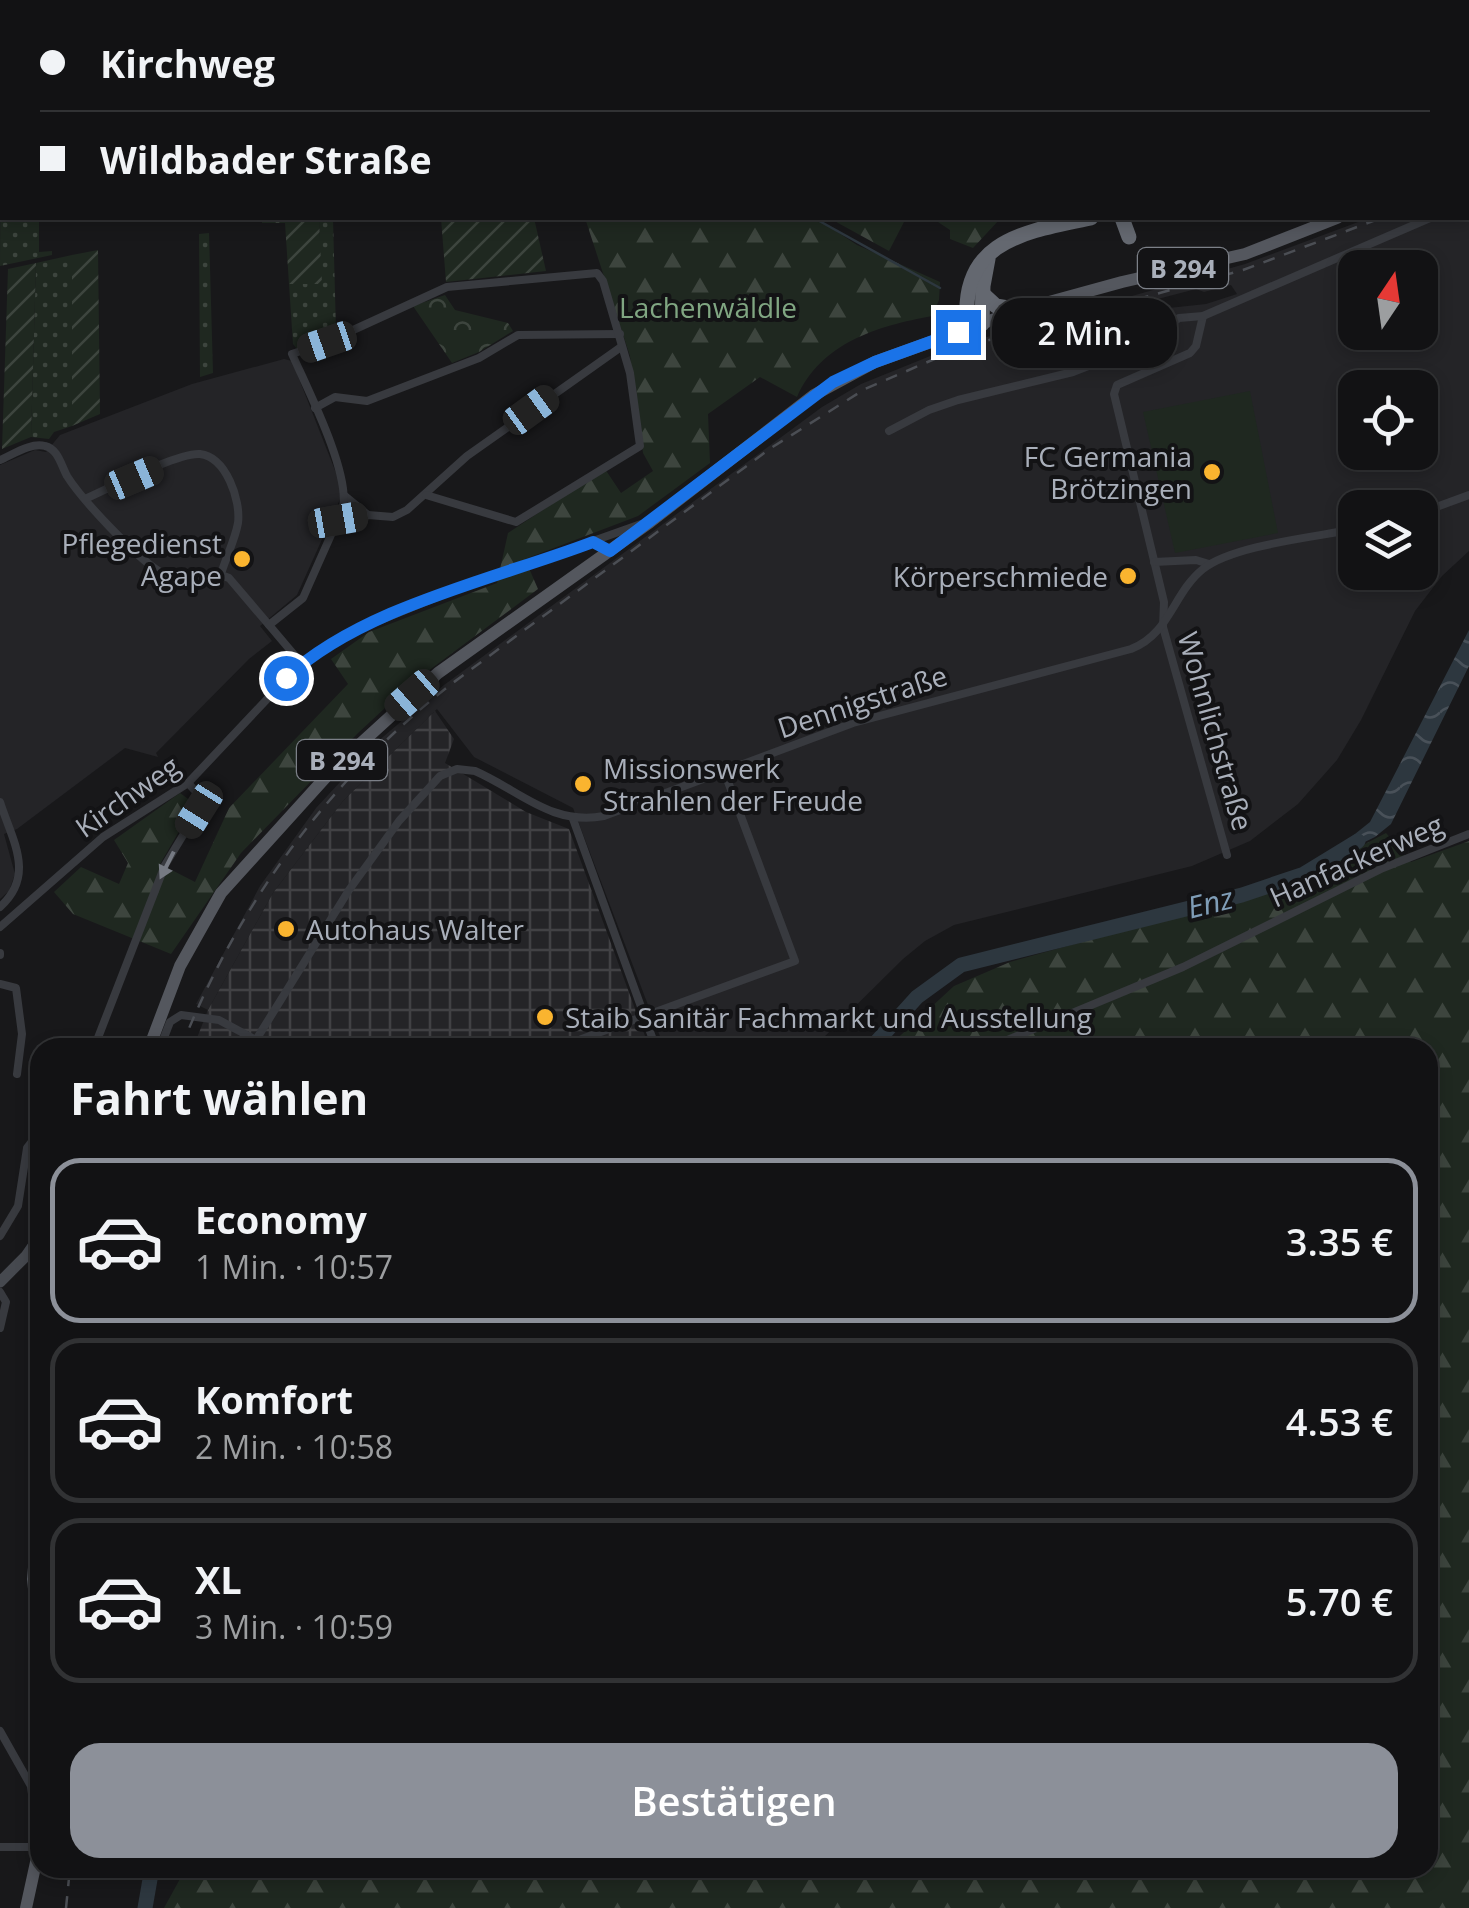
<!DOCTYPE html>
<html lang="de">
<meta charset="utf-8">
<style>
:root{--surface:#121214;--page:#1b1b1d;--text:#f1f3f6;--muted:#9c9ea0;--line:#313234;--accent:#8c9099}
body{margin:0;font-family:"Open Sans",sans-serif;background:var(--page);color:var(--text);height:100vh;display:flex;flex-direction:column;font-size:38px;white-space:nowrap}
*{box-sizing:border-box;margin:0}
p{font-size:32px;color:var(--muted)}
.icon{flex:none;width:55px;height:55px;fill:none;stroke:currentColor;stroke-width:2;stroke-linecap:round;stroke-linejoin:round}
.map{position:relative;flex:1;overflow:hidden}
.sheet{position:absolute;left:30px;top:1038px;width:1408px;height:840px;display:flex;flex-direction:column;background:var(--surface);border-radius:30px;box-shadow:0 5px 15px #0003,0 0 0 2px var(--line)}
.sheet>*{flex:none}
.hud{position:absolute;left:0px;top:0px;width:1470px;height:220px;box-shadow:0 5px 15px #0003,0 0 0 2px var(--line);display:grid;align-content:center;height:220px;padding:0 40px;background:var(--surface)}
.needle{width:65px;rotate:13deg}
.fabs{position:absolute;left:1338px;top:250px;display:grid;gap:20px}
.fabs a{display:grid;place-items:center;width:100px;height:100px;border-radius:20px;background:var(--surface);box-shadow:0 5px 15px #0003,0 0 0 2px var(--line);font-size:50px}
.end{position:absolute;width:45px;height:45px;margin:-22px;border:12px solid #1a73e8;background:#fff;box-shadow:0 0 0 5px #fff}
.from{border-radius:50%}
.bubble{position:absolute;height:70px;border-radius:30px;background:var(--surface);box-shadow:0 5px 15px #0003,0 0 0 2px var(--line);font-size:32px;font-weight:600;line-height:70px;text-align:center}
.car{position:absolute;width:30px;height:60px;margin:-30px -15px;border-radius:12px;box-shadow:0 0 8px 2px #0007;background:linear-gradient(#222 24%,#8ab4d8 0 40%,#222 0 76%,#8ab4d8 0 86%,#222 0)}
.hud b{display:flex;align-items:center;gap:35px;height:95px;font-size:38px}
.hud b+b{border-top:2px solid var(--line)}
.hud i{width:25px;height:25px;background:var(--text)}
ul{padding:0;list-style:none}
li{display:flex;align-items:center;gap:30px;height:165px;margin:0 20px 15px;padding:0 20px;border:5px solid var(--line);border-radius:30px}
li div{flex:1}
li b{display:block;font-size:38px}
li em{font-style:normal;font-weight:600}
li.selected{border-color:var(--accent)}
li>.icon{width:90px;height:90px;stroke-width:1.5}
h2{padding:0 40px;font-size:45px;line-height:120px}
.action{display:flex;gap:20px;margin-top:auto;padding:20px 40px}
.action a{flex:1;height:115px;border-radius:30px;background:var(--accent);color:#fff;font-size:40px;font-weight:600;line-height:115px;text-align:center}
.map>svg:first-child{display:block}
.built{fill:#242427;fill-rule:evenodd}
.industrial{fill:url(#industrial-grid)}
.grass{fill:url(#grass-dots)}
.forest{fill:url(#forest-firs)}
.park{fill:url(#park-crowns)}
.garden{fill:url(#garden-furrows)}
.pitch{fill:#1f2820}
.water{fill:url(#water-waves)}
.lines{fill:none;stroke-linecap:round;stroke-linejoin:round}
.stream{stroke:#2d373f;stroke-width:2.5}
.river{stroke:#2d373f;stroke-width:15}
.highway-tunnel{stroke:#35363a;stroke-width:15;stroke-dasharray:15 8;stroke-linecap:butt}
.street{stroke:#383a3f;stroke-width:8}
.secondary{stroke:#46494f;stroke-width:11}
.primary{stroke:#54575e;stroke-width:12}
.highway{stroke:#646870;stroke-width:15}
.rail{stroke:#4b4e54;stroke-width:2.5;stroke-dasharray:12 10;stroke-linecap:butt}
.oneway{fill:#767a83}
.route{stroke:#1a73e8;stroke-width:12}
.poi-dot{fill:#fab42f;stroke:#131315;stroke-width:4}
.labels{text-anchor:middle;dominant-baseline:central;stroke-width:8;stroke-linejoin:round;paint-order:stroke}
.shield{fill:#131315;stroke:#7c8088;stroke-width:2.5}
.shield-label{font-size:25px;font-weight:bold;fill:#a9afba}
.park-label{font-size:28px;fill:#80a682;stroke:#131315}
.poi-label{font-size:28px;fill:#a9afba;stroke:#131315;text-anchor:end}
.street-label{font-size:28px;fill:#a9afba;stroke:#131315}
.water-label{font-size:30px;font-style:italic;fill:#7f9db7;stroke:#131315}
</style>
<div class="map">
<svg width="1469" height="1908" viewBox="0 0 1469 1908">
<defs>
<pattern id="industrial-grid" width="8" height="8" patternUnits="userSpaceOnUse" patternTransform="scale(2.5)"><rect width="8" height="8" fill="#242427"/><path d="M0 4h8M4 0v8" fill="none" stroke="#414144"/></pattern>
<pattern id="grass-dots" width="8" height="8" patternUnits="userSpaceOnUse" patternTransform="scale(2.5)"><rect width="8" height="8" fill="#1f2820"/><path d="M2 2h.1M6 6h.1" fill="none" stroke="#3d453e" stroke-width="1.8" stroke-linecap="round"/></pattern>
<pattern id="forest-firs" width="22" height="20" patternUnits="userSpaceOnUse" patternTransform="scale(2.5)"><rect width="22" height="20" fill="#1f2820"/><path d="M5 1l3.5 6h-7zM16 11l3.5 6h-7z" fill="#3d453e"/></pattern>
<pattern id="park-crowns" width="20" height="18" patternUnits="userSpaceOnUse" patternTransform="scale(2.5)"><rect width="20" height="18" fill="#1f2820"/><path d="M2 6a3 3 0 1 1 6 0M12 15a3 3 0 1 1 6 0" fill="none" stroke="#3d453e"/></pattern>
<pattern id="garden-furrows" width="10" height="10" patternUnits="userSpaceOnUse" patternTransform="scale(2.5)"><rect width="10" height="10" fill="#1f2820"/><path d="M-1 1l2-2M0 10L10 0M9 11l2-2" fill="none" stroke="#3d453e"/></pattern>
<pattern id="water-waves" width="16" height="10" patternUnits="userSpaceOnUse" patternTransform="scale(2.5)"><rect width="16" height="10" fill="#2d373f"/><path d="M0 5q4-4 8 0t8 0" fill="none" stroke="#495159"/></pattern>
</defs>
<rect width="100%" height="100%" fill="#18181a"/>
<g class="built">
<path d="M1469,175V551L1442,576L1415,611L1361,720L1337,760L1298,804L1250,841L1192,866L954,925L925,941L903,959L814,1047H664L573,808L474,757L437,709L343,801L273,893L208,1010L196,1004L260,886L316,808L377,742L444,685L822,407L861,384L955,346L1245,264L1369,218H1468ZM1355,268H1420V332H1355ZM1231,285L1237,294L1206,304L1094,316L1129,303L1131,306L1196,289L1204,292ZM1355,388H1420V452H1355ZM1355,508H1420V572H1355Z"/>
<polygon points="284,359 292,361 340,483 341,497 297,595 260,626 272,641 249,659 156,753 158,757 125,748 17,829 4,834 15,874 9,891 0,899 0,465 35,450 46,452 60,435 192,384"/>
</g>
<polygon class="industrial" points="435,711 454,739 445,763 526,812 569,829 649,1047 193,1048 208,1010 273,893 343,801"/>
<g class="grass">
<polygon points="1,78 2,218 39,218 39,252 52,251 52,255 0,266"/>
<polygon points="319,218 333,218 336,331 297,349 293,344 289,284 321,283"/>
<polygon points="209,233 213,373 200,377 199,234"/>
<polygon points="72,255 72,426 54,432 49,439 31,437 36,263"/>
</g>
<g class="forest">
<path d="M585,218H816L857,245L940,282L939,300L932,316C877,326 821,343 797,397L760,377L708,414L710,463L638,516L525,559L538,589L412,683L358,733L241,853L171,954L73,914L54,892L81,867L119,884L128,863L114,840L180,793L195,804L160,864L195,882L229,808L348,684L331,659L369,632L497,583L508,533L605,469L621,493L653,471L643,453L630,356Z"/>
<polygon points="829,218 906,218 889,251"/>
<polygon points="932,218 1018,218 1015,221 999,220 973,248 950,239 950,230"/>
<polygon points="1386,833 1411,862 1469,841 1469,1908 164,1908 186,1868 1428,1868 1428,1048 888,1047 954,986 1010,962 1248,896 1302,877"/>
</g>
<polygon class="park" points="445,295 455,310 508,323 513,331 479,352 452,363 413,306"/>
<g class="garden">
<polygon points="262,218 319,218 322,284 289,284 285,223 262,223"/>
<polygon points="441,218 534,218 546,271 446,282"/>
<polygon points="98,250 100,414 72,426 72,255"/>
<polygon points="36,263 31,437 2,449 8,269"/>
</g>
<polygon class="pitch" points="1250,391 1278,533 1175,553 1143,412"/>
<polygon class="water" points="1469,630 1469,666 1391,824 1375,837 1342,853 1340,846 1370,822"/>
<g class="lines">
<polyline class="stream" points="814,218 940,288"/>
<g class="river">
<polyline points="871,1048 917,997 961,965 1242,895 1304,874 1358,841"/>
<polyline points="145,1908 152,1868"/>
</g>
<polyline class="highway-tunnel" points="965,0 967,2"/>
<g class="street">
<polyline points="1347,0 1348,2"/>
<polyline points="1265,2 1270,0"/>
<polyline points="1468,22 1469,22"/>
<polyline points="1468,201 1469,201"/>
<polyline points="1203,316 1196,346 1190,353 1117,385 1114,394 1164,602 1163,627 1227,855"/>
<polyline points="315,408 335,397 367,401 479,358 518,335 620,334"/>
<polyline points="889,431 929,410 958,400 1073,372 1127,351 1179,318 1203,316 1430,218"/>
<path d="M0,460C12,455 31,442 45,446C58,449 61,465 67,476C82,500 136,557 160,572C182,586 207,568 229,578L269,625"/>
<polyline points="345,496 368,515"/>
<path d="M85,499C108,489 178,452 200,454C226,457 241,500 238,523C235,540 226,557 221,574"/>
<polyline points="1420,513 1469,495"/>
<polyline points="338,520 368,515 393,517 407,510 467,456 621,347"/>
<polyline points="1154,562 1196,560 1209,564"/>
<path d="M302,664L269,625L303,598L343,508C350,472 308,390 292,354L327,342L447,287L597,273L603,281L630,373L640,446L516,522L426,495"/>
<path d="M0,802C12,840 36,875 0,907"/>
<polyline points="573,819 656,1048"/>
<polyline points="0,927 103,837 188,783 286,679 330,644 366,626 452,591 641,524"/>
<polyline points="0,953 0,955"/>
<polyline points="0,984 16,988 22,1034 17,1074"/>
<polyline points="94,1048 165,865 202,804 201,797 188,783"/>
<polyline points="160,1048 170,1022 181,1015 219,1020 256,1040"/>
<path d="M251,1048L349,890L399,821L440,776L457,769L475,771C519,790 551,826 604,816L853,723L1131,649C1170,634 1173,593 1203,569C1233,545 1316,537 1355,529"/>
<polyline points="557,1048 795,961 724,771"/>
<polyline points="988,1048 1183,967 1383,868 1469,834"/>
<polyline points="0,1236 18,1206 27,1148 40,1131"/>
<polyline points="0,1292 6,1302 0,1328"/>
<polyline points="0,1731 31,1786 34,1811 40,1816"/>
<polyline points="0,1847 39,1847"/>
</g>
<polyline class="secondary" points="0,1282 26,1256 40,1236"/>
<g class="primary">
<polyline points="1468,161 1469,160"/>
<polyline points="149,1048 180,966 221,893 335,767 438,673 650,522 814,395 875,362 1020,310 1122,282 1245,254 1337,218"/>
<polyline points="40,1497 33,1579 40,1648"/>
<polyline points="26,1908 40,1844"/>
</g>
<g class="highway">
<polyline points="1122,218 1129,237"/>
<polyline points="983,294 996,306 1020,310"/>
<polyline points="982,324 983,286 988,259"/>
<path d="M968,329C957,241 1023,232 1091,218"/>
</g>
<g class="rail">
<polyline points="1468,181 1469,180"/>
<path d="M181,1048C238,904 328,781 450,685L771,448L865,389L960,348L1243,270L1381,218"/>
<polyline points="66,1908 70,1868"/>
</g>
</g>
<defs><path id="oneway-solid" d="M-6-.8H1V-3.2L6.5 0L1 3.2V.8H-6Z" transform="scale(2.5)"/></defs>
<use class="oneway" href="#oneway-solid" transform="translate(167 865) rotate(117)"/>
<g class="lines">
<path class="route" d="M286,678C362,607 496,579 593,542L610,551L833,382L875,362L958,332"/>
</g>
<g class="poi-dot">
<circle cx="1212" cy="472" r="10"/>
<circle cx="242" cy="559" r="10"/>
<circle cx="1128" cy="576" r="10"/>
<circle cx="583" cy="784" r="10"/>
<circle cx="286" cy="929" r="10"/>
<circle cx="545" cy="1017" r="10"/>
</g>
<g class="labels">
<g class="shield">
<rect x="1138" y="248" width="90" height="40" rx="8"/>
<rect x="297" y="740" width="90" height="40" rx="8"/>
</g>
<g class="shield-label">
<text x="1183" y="268">B 294</text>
<text x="342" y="760">B 294</text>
</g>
<g class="park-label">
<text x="708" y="307">Lachenwäldle</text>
</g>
<g class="poi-label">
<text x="1192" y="456">FC Germania<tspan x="1192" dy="32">Brötzingen</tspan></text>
<text x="222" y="543">Pflegedienst<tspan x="222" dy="32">Agape</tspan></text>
<text x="1108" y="576">Körperschmiede</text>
<text x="603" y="768" text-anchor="start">Missionswerk<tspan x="603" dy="32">Strahlen der Freude</tspan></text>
<text x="306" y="929" text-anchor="start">Autohaus Walter</text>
<text x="565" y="1017" text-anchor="start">Staib Sanitär Fachmarkt und Ausstellung</text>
</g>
<g class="street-label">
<text transform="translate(862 701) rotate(-18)">Dennigstraße</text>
<text transform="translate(1216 731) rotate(74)">Wohnlichstraße</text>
<text transform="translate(127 796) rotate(-35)">Kirchweg</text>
<text transform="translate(1356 860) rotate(-24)">Hanfackerweg</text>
</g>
<g class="water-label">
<text transform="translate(1210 902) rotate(-14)">Enz</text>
</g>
</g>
</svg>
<div class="fabs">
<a><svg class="needle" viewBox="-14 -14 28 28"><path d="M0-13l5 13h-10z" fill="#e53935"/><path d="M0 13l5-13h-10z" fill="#9c9ea0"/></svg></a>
<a><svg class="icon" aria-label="locate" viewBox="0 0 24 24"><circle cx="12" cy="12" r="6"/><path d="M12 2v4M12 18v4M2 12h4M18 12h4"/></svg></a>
<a><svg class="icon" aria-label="layers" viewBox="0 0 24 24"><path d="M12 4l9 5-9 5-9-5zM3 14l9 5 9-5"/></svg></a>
</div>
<i class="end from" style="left:286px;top:678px"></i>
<i class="end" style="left:958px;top:332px"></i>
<div class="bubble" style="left:992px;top:298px;width:185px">2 Min.</div>
<i class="car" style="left:327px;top:342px;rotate:251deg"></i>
<i class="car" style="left:531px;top:410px;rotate:54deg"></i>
<i class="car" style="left:134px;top:478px;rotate:67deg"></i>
<i class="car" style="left:338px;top:520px;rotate:80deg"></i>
<i class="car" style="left:412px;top:695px;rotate:229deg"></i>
<i class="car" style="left:199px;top:810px;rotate:212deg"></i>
<div class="hud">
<b><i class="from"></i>Kirchweg</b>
<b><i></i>Wildbader Straße</b>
</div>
<section class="sheet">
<h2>Fahrt wählen</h2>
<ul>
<li class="selected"><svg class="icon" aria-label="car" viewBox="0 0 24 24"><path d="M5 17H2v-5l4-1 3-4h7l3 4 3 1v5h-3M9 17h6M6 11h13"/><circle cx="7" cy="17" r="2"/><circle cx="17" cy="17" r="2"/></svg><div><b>Economy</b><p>1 Min. · 10:57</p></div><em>3.35 €</em></li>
<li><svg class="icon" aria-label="car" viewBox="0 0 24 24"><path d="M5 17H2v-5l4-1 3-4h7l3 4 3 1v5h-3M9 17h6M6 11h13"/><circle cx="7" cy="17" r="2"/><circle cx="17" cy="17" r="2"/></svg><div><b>Komfort</b><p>2 Min. · 10:58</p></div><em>4.53 €</em></li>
<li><svg class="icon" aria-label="car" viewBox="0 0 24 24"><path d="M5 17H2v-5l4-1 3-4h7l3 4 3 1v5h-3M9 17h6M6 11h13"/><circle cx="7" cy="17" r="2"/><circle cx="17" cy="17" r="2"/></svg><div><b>XL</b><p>3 Min. · 10:59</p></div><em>5.70 €</em></li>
</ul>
<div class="action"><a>Bestätigen</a></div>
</section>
</div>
